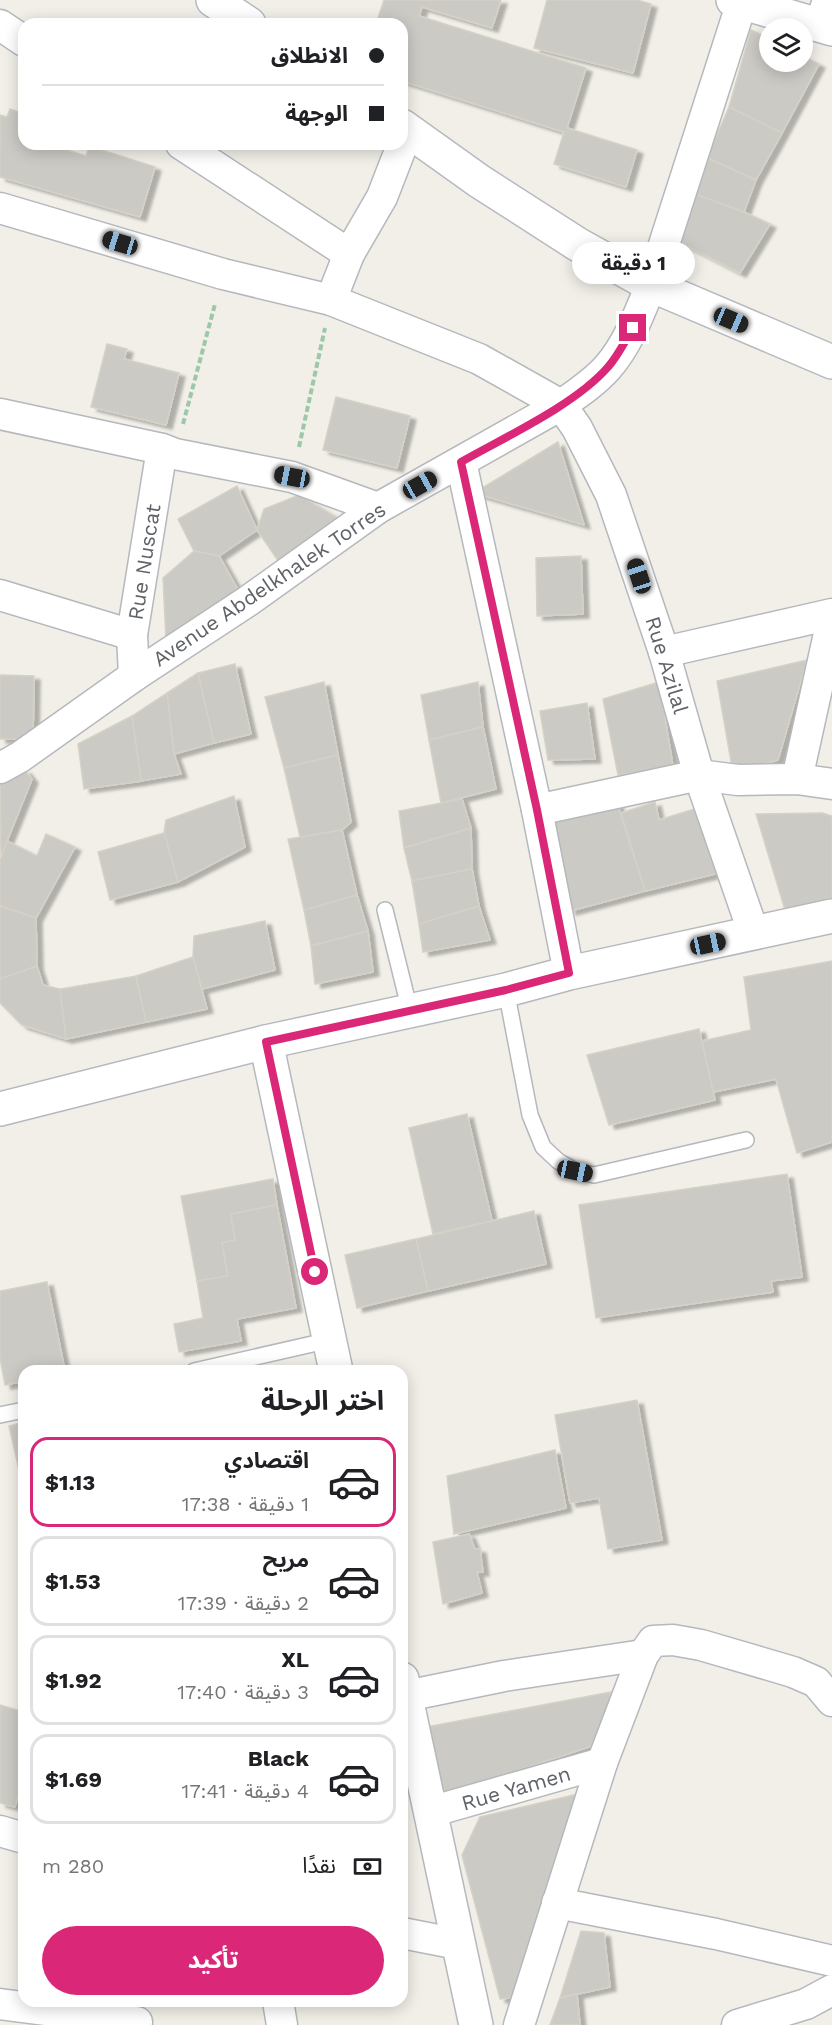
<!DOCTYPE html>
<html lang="ar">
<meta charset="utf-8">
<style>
:root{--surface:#fff;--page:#f6f6f6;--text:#202124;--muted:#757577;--line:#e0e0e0;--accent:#db2777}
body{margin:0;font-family:"Work Sans","Noto Sans Arabic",sans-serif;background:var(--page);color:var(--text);direction:rtl;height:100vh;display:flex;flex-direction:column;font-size:22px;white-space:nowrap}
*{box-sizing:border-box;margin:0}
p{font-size:20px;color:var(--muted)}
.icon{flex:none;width:33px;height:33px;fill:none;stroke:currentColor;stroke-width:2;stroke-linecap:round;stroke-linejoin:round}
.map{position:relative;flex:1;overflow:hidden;direction:ltr}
.side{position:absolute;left:18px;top:1365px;width:390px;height:642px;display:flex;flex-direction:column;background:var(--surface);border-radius:18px;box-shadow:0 3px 15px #0003;direction:rtl}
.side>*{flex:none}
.hud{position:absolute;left:18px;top:18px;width:390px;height:132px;border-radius:18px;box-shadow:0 3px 15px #0003;direction:rtl;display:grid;align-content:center;height:132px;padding:0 24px;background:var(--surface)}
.tools{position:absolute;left:759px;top:18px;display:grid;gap:12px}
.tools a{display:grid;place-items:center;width:54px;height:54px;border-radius:50%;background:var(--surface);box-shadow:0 3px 15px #0003;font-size:30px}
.end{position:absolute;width:27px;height:27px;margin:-14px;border:8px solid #db2777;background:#fff;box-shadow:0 0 0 3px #fff}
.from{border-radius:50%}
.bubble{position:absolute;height:42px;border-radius:21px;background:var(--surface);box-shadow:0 3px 15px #0003;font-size:20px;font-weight:700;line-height:42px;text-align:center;direction:rtl}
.car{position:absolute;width:18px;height:36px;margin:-18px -9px;border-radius:8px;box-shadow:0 0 4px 2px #0007;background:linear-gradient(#222 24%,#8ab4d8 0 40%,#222 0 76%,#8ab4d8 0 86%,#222 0)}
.hud b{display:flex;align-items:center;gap:21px;height:57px;font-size:22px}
.hud b+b{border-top:2px solid var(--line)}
.hud i{width:15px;height:15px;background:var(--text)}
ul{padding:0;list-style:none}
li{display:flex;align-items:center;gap:18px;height:90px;margin:0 12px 9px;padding:0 12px;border:3px solid var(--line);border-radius:18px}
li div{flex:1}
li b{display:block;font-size:22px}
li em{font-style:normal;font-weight:700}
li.active{border-color:var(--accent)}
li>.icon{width:54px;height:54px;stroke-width:1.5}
h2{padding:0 24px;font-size:27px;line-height:72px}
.pay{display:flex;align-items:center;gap:15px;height:66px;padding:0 24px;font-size:22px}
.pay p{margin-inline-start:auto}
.action{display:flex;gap:12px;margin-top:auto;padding:12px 24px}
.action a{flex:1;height:69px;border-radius:36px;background:var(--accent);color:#fff;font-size:24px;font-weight:700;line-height:69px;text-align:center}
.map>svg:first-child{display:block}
.building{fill:#cccac5;stroke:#d6d1c6;stroke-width:1.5;filter:url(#shadow)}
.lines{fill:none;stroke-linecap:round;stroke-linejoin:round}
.service-casing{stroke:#b5b8bc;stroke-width:18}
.minor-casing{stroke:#b5b8bc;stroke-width:33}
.tertiary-casing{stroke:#b5b8bc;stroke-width:36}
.secondary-casing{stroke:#b6babf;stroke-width:36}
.path{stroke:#9cc7a9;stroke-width:4;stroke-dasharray:6 3;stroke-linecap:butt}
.service{stroke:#fff;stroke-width:15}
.minor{stroke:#fff;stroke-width:30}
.tertiary{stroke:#fff;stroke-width:33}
.secondary{stroke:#fff;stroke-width:33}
.route{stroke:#db2777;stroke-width:8}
.labels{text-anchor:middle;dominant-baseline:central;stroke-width:6;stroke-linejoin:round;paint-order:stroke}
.street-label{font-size:21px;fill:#5f6368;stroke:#fff}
</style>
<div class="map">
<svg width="832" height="2025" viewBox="0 0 832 2025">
<defs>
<filter id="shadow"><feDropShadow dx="6" dy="4" stdDeviation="1.5" flood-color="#0004"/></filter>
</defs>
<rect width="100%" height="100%" fill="#f1efe8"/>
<g class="building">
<polygon points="384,0 501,0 492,28 422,7 419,16 586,68 567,128 637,150 626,187 554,164 564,132 402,81 402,24 376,24"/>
<polygon points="547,0 637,0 651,4 633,73 534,48"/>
<polygon points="751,30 770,39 770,62 802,62 802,56 819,64 782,133 729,107"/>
<polygon points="729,107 782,133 756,180 707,158"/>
<polygon points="10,109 24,114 24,144 47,144 86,156 89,146 155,167 140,217 0,177 0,115 7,117"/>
<polygon points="707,158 756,180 744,212 695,194"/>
<polygon points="695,194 744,212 770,224 740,273 679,242"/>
<polygon points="107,344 127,349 124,359 179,373 166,425 91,407"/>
<polygon points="336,397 410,416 397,468 323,450"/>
<polygon points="558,442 584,525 474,493"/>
<polygon points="237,486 257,530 219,556 194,551 178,519"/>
<polygon points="299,495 346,523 285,571 257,530 264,509"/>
<polygon points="194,551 219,556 241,595 166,639 163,578"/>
<polygon points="581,556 583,614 537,616 536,558"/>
<polygon points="807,660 778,760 733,773 717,681"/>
<polygon points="235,664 251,734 214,743 198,673"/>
<polygon points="198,673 214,743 174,754 167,693"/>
<polygon points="0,675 34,676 33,739 0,739"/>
<polygon points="324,682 338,755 284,768 265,697"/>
<polygon points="478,682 483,727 429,740 421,695"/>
<polygon points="659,682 673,766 618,775 603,699"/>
<polygon points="167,693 174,754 181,774 141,781 132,716"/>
<polygon points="587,703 595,759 548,760 540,711"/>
<polygon points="132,716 141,781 84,789 78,744"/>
<polygon points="483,727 496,789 441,803 429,740"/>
<polygon points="338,755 351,822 342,830 300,837 284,768"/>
<polygon points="25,770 32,779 1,856 0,782"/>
<polygon points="234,796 245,847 178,882 164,833 166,820"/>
<polygon points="462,799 471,828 404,848 399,811"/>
<polygon points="655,802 659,820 704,806 719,873 645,891 621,813"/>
<polygon points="617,803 645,891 570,911 553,820"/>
<polygon points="822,813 832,816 832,904 785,910 756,814"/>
<polygon points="471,828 472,869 412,881 404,848"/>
<polygon points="342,830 357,895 304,910 288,839"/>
<polygon points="164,833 178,882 110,900 98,852"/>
<polygon points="46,834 75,847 36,918 0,906 0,860 7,841 37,856"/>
<polygon points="472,869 479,906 419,924 412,881"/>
<polygon points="357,895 368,931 311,946 304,910"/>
<polygon points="0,906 36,918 37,966 0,979"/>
<polygon points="479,906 490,940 423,952 419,924"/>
<polygon points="265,921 275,970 202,989 193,957 194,936"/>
<polygon points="368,931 373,972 315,984 311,946"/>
<polygon points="193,957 207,1009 146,1022 136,976"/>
<polygon points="832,961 832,1142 797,1153 776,1079 713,1092 702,1041 751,1030 744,977"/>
<polygon points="37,966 43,985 60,989 66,1039 22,1025 0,1003 0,979"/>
<polygon points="136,976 146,1022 66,1039 60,989"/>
<polygon points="699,1029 715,1100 609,1125 587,1055"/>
<polygon points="467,1114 492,1221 433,1234 409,1128"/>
<polygon points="787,1174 802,1277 771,1281 773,1292 596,1318 579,1205"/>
<polygon points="273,1179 277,1205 231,1214 235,1240 222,1243 228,1276 197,1281 181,1196"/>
<polygon points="277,1205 296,1308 237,1319 241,1341 179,1352 174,1324 203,1318 197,1281 228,1276 222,1243 235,1240 231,1214"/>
<polygon points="534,1211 546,1264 428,1291 416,1239"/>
<polygon points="416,1239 428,1291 357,1308 345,1255"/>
<polygon points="47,1282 65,1371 24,1371 24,1381 5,1385 0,1358 0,1291"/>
<polygon points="637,1400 662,1540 608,1549 599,1498 570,1503 555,1415"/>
<polygon points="24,1422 24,1492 9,1426"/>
<polygon points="555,1450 566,1508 454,1534 447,1476"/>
<polygon points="469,1534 475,1549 480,1549 483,1572 477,1572 482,1593 443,1604 433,1542"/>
<polygon points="611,1692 598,1744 442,1795 421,1728"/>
<polygon points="0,1705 24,1712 24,1775 15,1807 0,1803"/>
<polygon points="586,1792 518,1997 500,1999 462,1855 480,1817"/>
<polygon points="581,1931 604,1933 610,1987 560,1998"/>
<polygon points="577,1994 580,2025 550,2025 560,1998"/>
</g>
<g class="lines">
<defs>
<g id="service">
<polyline points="385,910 410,1011"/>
<polyline points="506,990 530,1115 543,1147 558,1161 575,1171 594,1175 746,1140"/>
<polyline points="194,1371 330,1340"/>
<polyline points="0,1415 24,1410"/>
</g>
<g id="minor">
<polyline points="0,25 24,41"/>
<polyline points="820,25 828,0"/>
<polyline points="181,144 349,254"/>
<polyline points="0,208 223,274 331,300 479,359 561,405 577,428 611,495 664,652 699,775 754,934"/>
<polyline points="331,300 349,254 382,197 408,130"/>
<polyline points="0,414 162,449 175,454 292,477 378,508"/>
<polyline points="461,462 537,810 569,973"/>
<polyline points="0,595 132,635"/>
<polyline points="664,652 832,614"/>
<polyline points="134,676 132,635 162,449"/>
<path d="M0,768L20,757L134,676L248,601L378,508L561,405C577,394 595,382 608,367C628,344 639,314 651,285L742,2"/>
<polyline points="797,779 832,620"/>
<polyline points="537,810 699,775 738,780 797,779 832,784"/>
<polyline points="406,1696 504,1676 643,1655"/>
<polyline points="430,1812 602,1763"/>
<polyline points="0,1831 24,1838"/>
<polyline points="557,1903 716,1934 832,1961"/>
<polyline points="402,1933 458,1944"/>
<polyline points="278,2001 282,2025"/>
<polyline points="0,2004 137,2022"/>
<polyline points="519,2025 602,1763 643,1655 653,1641 673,1640 701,1645 793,1672 816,1682 832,1701"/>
<polyline points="737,2025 806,2004 832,1990"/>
</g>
<g id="tertiary">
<polyline points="733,0 832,29"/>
<polyline points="266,1042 336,1371"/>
<polyline points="0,1109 266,1042 506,990 569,973 832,916"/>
<polyline points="402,1679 476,2025"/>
</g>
<g id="secondary">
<polyline points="213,0 249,24"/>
<polyline points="402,126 479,181 577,244 651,285 832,362"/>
</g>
</defs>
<use href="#service" class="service-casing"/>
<use href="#minor" class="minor-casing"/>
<use href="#tertiary" class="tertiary-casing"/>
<use href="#secondary" class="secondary-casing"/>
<g class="path">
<polyline points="183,424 215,304"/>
<polyline points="299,447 325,328"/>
</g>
<use href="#service" class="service"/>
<use href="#minor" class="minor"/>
<use href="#tertiary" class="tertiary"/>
<use href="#secondary" class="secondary"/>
</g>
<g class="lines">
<path class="route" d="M315,1272L266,1042L506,990L569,973L537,810L461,462C505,437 575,405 608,367C618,356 625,341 633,328"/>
</g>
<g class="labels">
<g class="street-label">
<text transform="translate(144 562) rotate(-81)">Rue Nuscat</text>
<text transform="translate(269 584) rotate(-34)">Avenue Abdelkhalek Torres</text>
<text transform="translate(667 665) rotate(73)">Rue Azilal</text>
<text transform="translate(516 1788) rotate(-16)">Rue Yamen</text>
</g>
</g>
</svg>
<div class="tools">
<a><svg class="icon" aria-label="layers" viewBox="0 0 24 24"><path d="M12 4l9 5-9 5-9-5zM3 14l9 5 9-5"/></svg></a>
</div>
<i class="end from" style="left:315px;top:1272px"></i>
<i class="end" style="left:633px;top:328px"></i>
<div class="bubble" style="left:572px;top:242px;width:123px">1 دقيقة</div>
<i class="car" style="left:120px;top:243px;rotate:287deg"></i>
<i class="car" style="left:731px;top:320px;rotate:113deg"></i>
<i class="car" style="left:292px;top:477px;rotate:281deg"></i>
<i class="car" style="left:420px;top:485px;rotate:61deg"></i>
<i class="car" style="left:639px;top:576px;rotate:342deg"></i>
<i class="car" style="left:708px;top:944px;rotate:78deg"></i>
<i class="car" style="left:575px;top:1171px;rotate:102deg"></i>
<div class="hud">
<b><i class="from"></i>الانطلاق</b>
<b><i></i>الوجهة</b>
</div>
<section class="side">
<h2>اختر الرحلة</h2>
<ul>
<li class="active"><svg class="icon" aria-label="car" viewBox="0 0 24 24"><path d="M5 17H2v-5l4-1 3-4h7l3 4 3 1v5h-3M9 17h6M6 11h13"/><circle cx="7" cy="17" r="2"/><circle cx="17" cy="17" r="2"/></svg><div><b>اقتصادي</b><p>1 دقيقة · 17:38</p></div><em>$1.13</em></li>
<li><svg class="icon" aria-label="car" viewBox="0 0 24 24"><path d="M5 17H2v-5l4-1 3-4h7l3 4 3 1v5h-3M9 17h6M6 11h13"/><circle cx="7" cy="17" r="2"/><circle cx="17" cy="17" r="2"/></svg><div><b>مريح</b><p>2 دقيقة · 17:39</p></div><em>$1.53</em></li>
<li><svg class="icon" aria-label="car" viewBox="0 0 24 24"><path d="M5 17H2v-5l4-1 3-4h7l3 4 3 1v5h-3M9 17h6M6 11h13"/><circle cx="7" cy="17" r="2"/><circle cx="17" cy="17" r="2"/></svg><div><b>XL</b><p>3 دقيقة · 17:40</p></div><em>$1.92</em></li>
<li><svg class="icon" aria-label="car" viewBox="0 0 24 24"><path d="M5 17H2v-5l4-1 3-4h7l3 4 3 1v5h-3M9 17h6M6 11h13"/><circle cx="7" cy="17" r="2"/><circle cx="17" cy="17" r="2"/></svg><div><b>Black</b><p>4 دقيقة · 17:41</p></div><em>$1.69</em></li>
</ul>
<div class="pay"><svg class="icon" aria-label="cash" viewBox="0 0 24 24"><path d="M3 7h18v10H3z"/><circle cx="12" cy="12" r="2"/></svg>نقدًا<p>280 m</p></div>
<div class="action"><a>تأكيد</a></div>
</section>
</div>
